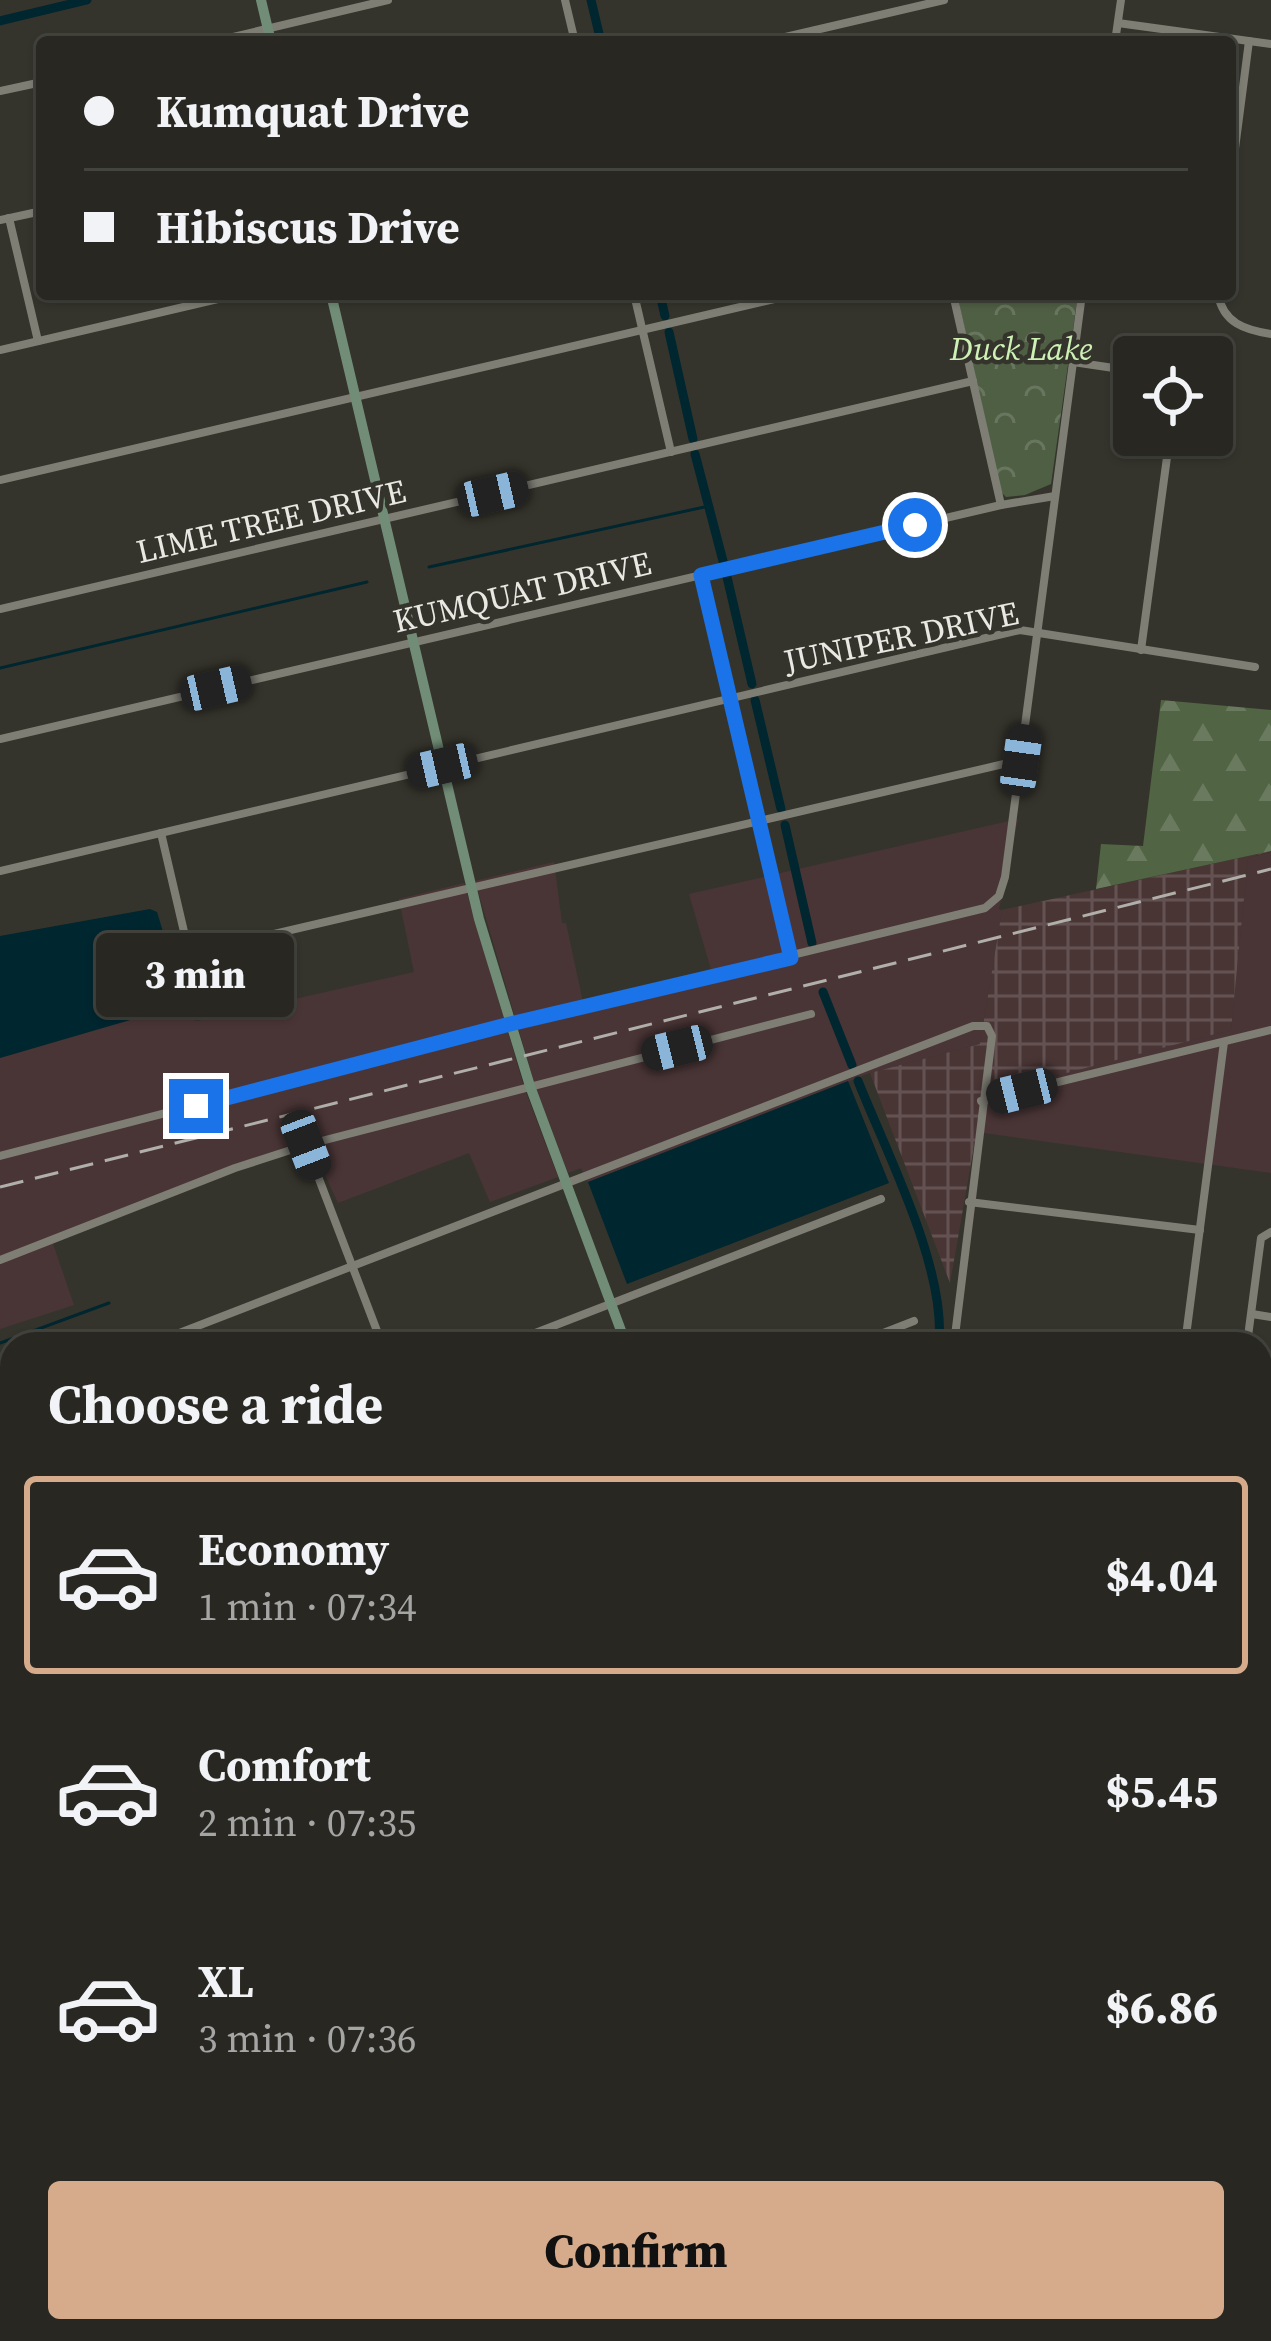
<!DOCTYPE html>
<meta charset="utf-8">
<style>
:root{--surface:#282721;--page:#34332e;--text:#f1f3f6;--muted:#a5a5a5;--line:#44443f;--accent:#d6ab8b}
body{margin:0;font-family:"Source Serif 4",serif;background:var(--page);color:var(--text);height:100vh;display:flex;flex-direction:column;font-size:45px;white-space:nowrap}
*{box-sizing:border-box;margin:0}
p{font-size:39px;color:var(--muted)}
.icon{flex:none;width:66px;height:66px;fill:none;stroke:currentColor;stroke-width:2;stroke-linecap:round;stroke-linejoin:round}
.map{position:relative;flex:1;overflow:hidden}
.drawer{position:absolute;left:0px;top:1332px;width:1272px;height:1011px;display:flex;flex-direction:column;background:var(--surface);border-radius:36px 36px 0 0;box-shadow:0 3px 9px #0004,0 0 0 3px var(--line)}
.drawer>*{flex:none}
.banner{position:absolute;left:36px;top:36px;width:1200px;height:264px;border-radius:12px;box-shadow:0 3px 9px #0004,0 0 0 3px var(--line);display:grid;align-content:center;height:264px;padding:0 48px;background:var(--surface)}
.controls{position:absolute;left:1113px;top:336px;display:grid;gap:24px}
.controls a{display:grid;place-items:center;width:120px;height:120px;border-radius:12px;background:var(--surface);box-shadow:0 3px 9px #0004,0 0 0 3px var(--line);font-size:60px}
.end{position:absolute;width:54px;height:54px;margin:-27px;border:15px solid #1a73e8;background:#fff;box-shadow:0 0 0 6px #fff}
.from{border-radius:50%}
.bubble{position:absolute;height:84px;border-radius:12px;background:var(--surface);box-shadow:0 3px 9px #0004,0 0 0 3px var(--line);font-size:39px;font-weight:800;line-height:84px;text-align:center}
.car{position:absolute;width:36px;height:72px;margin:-36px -18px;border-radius:15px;box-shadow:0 0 9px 3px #0007;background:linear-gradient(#222 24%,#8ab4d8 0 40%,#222 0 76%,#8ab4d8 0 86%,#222 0)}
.banner b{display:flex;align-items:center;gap:42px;height:114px;font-size:45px}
.banner b+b{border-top:3px solid var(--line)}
.banner i{width:30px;height:30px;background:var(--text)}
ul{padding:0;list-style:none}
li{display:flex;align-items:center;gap:36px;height:198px;margin:0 24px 18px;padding:0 24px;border:6px solid transparent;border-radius:12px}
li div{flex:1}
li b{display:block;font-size:45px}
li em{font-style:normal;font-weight:800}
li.selected{border-color:var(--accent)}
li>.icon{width:108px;height:108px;stroke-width:1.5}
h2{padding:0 48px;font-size:54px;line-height:144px}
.primary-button{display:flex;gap:24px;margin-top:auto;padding:24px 48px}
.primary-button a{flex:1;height:138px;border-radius:12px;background:var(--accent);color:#111;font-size:48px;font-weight:800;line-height:138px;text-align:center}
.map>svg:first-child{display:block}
.commercial{fill:#4a3536}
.industrial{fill:url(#industrial-grid)}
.forest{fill:url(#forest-firs)}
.park{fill:url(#park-crowns)}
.water{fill:#00262f}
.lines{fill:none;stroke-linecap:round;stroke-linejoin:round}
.stream{stroke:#00262f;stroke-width:3}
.canal{stroke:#00262f;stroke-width:9}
.minor{stroke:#7f7e75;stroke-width:8}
.tertiary{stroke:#7f7e75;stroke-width:9}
.secondary{stroke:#718d77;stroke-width:10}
.primary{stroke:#639b79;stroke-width:12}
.rail{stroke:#b0afa9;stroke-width:3;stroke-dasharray:24 12;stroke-linecap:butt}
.route{stroke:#1a73e8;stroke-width:15}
.labels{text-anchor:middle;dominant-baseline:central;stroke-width:9;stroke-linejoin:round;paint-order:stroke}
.park-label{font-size:33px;font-style:italic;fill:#cef1b6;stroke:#35342c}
.street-label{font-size:33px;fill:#e9e8e3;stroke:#35342c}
</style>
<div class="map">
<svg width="1271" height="2341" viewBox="0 0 1271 2341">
<defs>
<pattern id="industrial-grid" width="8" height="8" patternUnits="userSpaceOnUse" patternTransform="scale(3)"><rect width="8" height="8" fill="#4a3535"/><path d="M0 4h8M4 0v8" fill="none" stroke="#645252"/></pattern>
<pattern id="forest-firs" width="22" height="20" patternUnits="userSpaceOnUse" patternTransform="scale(3)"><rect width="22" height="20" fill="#516443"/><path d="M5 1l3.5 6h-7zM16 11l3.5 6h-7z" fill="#6a7a5e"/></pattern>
<pattern id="park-crowns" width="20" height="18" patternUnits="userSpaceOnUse" patternTransform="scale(3)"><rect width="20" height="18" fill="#4f5f44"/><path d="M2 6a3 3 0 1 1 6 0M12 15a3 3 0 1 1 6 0" fill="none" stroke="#68765f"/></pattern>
</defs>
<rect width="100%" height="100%" fill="#35342c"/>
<g class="commercial">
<polygon points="1018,819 999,909 1002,910 980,1044 870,1073 588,1182 581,1168 568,1173 535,1085 475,881 554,862 562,923 566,923 584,1007 712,973 689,894"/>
<polygon points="1271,852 1271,1173 977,1132 982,1095 1231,1030 1248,858"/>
<polygon points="464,883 524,1087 558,1177 490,1202 469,1153 338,1203 308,1138 51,1238 74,1305 0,1329 0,1058 130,1020 175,1013 197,1021 414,972 399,899"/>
<polygon points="1260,1724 1271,1725 1271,1802 1260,1806"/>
<polygon points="1271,1853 1271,1921 1260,1922 1260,1857"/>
<polygon points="0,2126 12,2128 12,2264 0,2268"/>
<polygon points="12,2314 12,2331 119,2331 123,2341 4,2341 0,2318"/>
</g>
<polygon class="industrial" points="1271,851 1248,858 1231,1030 983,1095 950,1283 870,1073 980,1044 1002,910"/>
<polygon class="forest" points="1161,700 1271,710 1271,851 1096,889 1101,844 1143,846"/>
<polygon class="park" points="957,294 1078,294 1051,484 1025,495 1006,497 1001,492"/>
<g class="water">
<path d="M150,909L157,912C167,945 178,978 177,1013L130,1020L0,1058V936Z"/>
<polygon points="848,1081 889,1183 627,1284 588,1182"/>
</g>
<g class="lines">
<g class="stream">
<polyline points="429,567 709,506"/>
<polyline points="0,668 367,582"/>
<polyline points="0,1343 109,1303"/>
</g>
<g class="canal">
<polyline points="591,0 601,42"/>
<polyline points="0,21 87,0"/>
<polyline points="660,294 665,316"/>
<polyline points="669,332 693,439"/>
<polyline points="695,454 723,561"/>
<polyline points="727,577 752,684"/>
<polyline points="755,700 781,809"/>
<polyline points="785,825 812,943"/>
<polyline points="823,992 852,1065"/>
<path d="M858,1081C887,1154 946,1267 939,1344"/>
</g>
<g class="minor">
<polyline points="565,0 575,42"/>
<polyline points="1118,23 1271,44"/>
<polyline points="212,42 388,0"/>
<polyline points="764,42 944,0"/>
<polyline points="1115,42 1121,0"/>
<polyline points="0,91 42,82"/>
<polyline points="1230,187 1249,41"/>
<polyline points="9,218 38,341"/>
<polyline points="0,220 42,211"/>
<polyline points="634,294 671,452"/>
<polyline points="953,294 1001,505"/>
<path d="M1218,294C1223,323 1245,330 1271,334"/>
<polyline points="0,350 239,294"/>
<polyline points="1073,362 1134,371"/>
<polyline points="1212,382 1218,382"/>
<polyline points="0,480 796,294"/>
<polyline points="701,575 791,958"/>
<polyline points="0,609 973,381"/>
<polyline points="1141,650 1170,435"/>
<polyline points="0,739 1001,505 1055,496"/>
<polyline points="161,833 185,936 195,948 209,949 1021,760"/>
<polyline points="0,871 1020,630 1255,667"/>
<polyline points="981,1101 1271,1030"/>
<polyline points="306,1145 382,1344"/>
<polyline points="0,1156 510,1024 985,908 999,896 1005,877 1082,294"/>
<polyline points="969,1202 1200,1230"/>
<polyline points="0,1260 235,1168 306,1145 811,1014"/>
<polyline points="1252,1314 1271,1317"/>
<polyline points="151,1344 973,1026 987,1026 992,1036 954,1344"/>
<polyline points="507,1344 881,1199"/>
<polyline points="855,1344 914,1321"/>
<polyline points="1185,1344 1224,1042"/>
<polyline points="1247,1344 1261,1238 1271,1232"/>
<polyline points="0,1401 12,1397"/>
<polyline points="1260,1402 1271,1403"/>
<polyline points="1260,1511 1271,1512"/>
<polyline points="0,1553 12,1554"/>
<polyline points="0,1627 12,1629"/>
<polyline points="1260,1731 1271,1732"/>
<polyline points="0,1791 12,1792"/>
<polyline points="0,1911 12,1913"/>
<polyline points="0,2025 12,2020"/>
<polyline points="433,2331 437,2341"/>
<polyline points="693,2331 696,2341"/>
<polyline points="332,2340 332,2341"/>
<polyline points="943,2341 944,2331"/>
<polyline points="1118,2341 1120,2331"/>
</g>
<g class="tertiary">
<polyline points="1260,2233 1271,2230"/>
<polyline points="831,2341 832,2331"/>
<polyline points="850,2341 893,2331"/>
</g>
<g class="secondary">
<polyline points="261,0 271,42"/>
<polyline points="331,294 479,919 530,1086 626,1344"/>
</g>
<g class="primary">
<polyline points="1260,1822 1271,1818"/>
<polyline points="1260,1851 1271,1847"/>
<polyline points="0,2282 12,2278"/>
<polyline points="0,2310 12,2306"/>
</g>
<polyline class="rail" points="0,1187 1271,869"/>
</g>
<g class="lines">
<polyline class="route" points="196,1106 510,1024 791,958 701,575 915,525"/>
</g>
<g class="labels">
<g class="park-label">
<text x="1021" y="348">Duck Lake</text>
</g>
<g class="street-label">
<text transform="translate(271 521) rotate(-13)">LIME TREE DRIVE</text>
<text transform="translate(522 592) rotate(-13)">KUMQUAT DRIVE</text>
<text transform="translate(901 637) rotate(-12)">JUNIPER DRIVE</text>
</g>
</g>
</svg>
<div class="controls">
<a><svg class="icon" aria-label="locate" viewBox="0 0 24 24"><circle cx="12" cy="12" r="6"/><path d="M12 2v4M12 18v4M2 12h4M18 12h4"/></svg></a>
</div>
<i class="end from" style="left:915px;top:525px"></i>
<i class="end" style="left:196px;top:1106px"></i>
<div class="bubble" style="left:96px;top:933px;width:198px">3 min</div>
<i class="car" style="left:493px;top:494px;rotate:77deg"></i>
<i class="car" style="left:216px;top:688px;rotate:77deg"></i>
<i class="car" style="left:1021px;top:760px;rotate:8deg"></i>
<i class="car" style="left:442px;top:766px;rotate:257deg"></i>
<i class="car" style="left:677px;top:1048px;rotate:256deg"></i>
<i class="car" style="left:1022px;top:1091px;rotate:256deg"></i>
<i class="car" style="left:306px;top:1145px;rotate:159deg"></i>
<div class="banner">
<b><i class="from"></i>Kumquat Drive</b>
<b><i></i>Hibiscus Drive</b>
</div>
<section class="drawer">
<h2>Choose a ride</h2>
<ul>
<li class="selected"><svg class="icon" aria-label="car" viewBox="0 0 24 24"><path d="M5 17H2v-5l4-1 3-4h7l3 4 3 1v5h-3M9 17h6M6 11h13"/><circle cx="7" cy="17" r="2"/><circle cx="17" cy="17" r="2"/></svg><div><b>Economy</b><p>1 min · 07:34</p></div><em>$4.04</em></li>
<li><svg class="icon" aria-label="car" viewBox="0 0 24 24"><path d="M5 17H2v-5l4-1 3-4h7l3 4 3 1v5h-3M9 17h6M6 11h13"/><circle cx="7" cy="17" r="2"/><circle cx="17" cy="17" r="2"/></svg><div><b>Comfort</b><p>2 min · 07:35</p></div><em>$5.45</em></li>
<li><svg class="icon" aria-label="car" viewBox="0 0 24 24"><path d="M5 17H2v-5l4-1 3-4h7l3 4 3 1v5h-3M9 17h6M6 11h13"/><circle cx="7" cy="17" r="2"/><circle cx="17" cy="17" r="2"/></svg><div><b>XL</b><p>3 min · 07:36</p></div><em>$6.86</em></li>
</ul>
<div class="primary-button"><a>Confirm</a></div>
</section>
</div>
